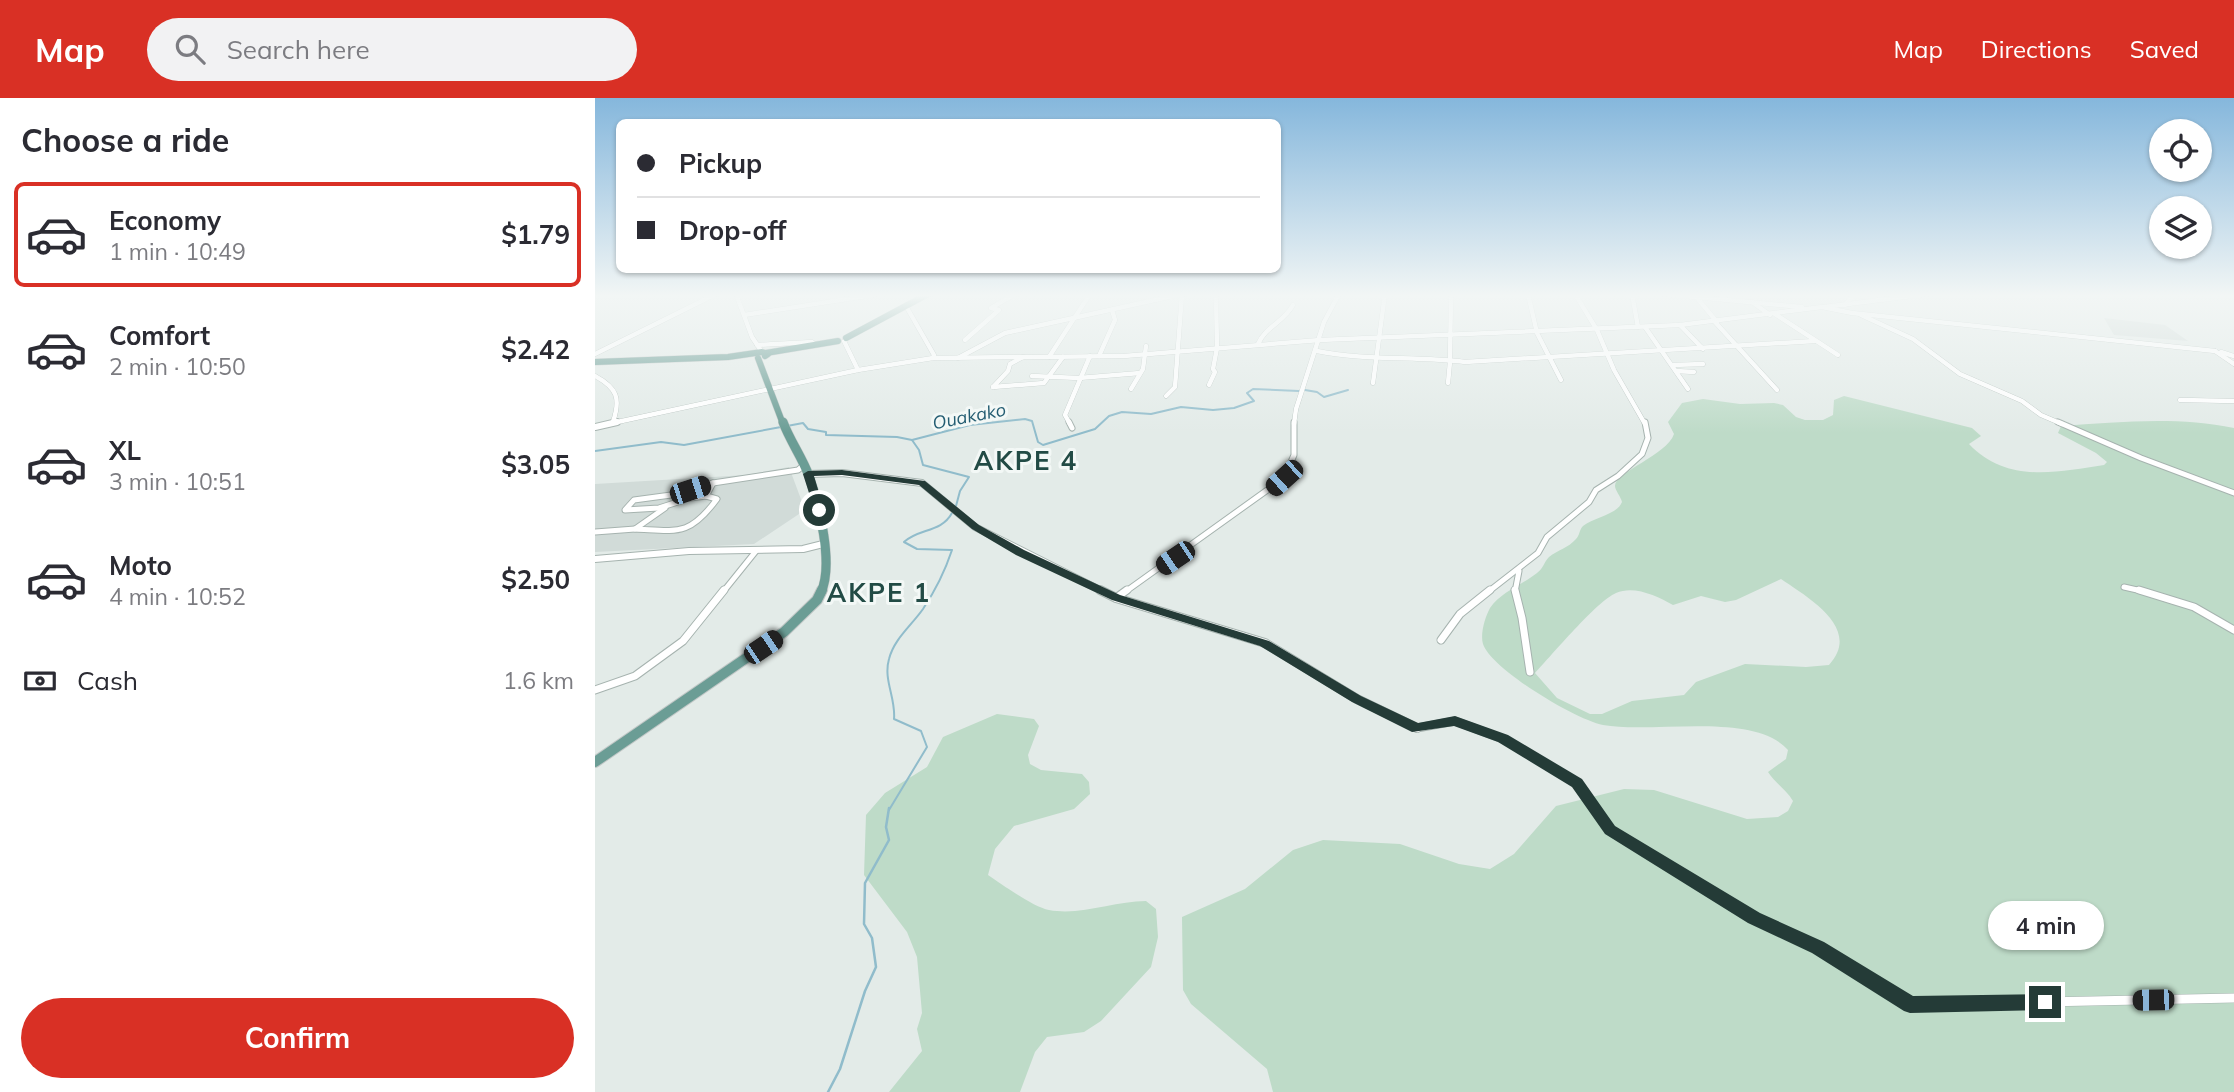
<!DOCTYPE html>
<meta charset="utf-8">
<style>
:root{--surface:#fff;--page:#f2f2f3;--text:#2b2b33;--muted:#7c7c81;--line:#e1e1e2;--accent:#d93025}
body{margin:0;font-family:Mulish,sans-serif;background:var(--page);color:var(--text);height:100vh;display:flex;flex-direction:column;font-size:26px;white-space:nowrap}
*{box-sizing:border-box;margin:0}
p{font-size:23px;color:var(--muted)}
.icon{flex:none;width:38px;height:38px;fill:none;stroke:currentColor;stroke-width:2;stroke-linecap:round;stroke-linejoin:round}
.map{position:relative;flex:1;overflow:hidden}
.sheet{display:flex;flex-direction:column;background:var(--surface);width:595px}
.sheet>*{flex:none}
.hud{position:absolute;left:21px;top:21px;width:665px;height:154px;border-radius:10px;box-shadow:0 2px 5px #0004;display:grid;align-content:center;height:154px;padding:0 21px;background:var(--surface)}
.fabs{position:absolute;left:1554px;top:21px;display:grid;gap:14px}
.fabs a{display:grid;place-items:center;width:63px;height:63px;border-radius:50%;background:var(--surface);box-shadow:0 2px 5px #0004;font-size:35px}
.end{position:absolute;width:32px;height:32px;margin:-16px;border:9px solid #243b37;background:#fff;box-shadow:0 0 0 4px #fff}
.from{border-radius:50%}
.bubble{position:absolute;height:49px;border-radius:24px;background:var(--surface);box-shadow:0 2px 5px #0004;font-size:23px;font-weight:700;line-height:49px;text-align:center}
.car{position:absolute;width:21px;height:42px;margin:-21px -10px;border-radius:9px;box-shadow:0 0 5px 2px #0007;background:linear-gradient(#222 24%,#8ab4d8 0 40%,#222 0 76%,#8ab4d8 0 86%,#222 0)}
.hud b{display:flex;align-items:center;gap:24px;height:66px;font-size:26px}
.hud b+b{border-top:2px solid var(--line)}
.hud i{width:18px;height:18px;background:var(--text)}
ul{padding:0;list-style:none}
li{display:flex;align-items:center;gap:21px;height:105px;margin:0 14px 10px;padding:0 7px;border:4px solid transparent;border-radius:10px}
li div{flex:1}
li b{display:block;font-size:26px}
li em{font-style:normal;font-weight:700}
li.selected{border-color:var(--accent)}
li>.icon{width:63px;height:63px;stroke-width:1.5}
h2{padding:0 21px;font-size:32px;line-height:84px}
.pay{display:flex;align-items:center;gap:18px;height:77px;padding:0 21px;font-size:26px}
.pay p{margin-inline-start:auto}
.primary-button{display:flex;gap:14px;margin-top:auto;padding:14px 21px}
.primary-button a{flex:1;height:80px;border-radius:42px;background:var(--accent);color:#fff;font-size:28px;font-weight:700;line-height:80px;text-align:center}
header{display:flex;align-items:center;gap:42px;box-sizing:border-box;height:98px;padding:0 35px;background:var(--accent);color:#fff}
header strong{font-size:33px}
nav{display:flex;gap:38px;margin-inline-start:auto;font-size:24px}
.search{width:490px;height:63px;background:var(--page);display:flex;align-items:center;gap:18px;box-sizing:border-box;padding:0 24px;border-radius:38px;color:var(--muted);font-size:26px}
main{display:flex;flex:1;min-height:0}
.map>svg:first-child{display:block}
.built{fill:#d1dbd8}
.green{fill:#bedbc8;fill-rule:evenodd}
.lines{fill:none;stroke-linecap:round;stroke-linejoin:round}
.stream-far1{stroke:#90bccb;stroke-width:2}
.stream{stroke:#90bccb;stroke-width:2.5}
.minor-far3-casing{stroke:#a6b3af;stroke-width:5}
.minor-far2-casing{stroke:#a6b3af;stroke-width:7}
.minor-far1-casing{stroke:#a6b3af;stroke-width:9}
.minor-casing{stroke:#a6b3af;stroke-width:10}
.tertiary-far2-casing{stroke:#a6b3af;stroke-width:5}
.tertiary-far1-casing{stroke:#a6b3af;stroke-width:8}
.tertiary-casing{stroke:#a6b3af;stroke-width:10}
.primary-far2-casing{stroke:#c2c8c7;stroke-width:7}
.primary-far1-casing{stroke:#c2c8c7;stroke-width:10}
.primary-casing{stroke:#c2c8c7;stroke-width:12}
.minor-far3{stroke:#fff;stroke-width:4.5}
.minor-far2{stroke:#fff;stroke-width:5}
.minor-far1{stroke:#fff;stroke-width:7}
.minor{stroke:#fff;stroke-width:9}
.tertiary-far2{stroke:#fff;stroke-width:4.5}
.tertiary-far1{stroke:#fff;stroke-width:6}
.tertiary{stroke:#fff;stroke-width:8}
.primary-far2{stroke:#6b9d95;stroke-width:6}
.primary-far1{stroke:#6b9d95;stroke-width:9}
.primary{stroke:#6b9d95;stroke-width:10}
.route{fill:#243b37}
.labels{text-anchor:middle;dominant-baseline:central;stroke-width:6;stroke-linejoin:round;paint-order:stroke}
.far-water-label{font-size:18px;font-style:italic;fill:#245d72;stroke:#f3f8f6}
.district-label{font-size:26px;font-weight:bold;letter-spacing:2px;fill:#224b45;stroke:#f3f8f6}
</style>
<header>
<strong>Map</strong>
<div class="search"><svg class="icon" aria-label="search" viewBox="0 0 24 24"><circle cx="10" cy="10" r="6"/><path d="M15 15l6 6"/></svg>Search here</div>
<nav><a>Map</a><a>Directions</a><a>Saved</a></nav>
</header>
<main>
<section class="sheet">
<h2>Choose a ride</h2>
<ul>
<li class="selected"><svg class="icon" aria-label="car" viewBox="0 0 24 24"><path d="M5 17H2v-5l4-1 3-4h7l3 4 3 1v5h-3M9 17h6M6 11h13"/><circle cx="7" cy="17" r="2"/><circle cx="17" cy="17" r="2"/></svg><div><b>Economy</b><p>1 min · 10:49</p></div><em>$1.79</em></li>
<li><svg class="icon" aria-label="car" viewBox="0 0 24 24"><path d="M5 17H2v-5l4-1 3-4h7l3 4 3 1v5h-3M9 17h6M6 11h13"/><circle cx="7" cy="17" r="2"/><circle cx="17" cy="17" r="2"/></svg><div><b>Comfort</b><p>2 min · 10:50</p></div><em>$2.42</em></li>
<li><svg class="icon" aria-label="car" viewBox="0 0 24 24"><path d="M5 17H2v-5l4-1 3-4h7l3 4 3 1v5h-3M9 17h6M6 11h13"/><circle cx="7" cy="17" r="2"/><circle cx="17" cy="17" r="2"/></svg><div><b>XL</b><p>3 min · 10:51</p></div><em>$3.05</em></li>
<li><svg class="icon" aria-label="car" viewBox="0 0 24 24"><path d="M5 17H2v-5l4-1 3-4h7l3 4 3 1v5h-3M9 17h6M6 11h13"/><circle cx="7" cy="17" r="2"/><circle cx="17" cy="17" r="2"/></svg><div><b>Moto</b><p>4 min · 10:52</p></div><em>$2.50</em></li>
</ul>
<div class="pay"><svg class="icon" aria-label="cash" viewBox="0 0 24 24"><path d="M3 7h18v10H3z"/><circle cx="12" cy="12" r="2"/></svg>Cash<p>1.6 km</p></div>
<div class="primary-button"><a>Confirm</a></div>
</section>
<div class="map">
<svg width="1639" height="994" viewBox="0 0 1639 994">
<rect width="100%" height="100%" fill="#e3ebe8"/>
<g class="built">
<polygon points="1509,220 1570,227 1593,243 1519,237"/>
<polygon points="194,369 210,412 159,446 0,454 0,386 151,377"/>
</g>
<g class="green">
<path d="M1249,298L1377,330L1386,338L1374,346C1412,386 1462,374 1509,367L1512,364L1501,355L1463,335L1466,328C1523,324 1582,318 1639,330V994H678L672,971L596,906L588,892L587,819L650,791L698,752L728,742L805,746L864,766L895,771L919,756L961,708L1029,691L1059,692L1152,721L1183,719L1193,713L1198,703C1191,691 1180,685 1173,674L1191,661L1193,652C1159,613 1057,636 1008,627C981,622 896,571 888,546C885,536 890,519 895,510C906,494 927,487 942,475C948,471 949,464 954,459C963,452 973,450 981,441C985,437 984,432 988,428C999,419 1022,417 1027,404C1026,399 1020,392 1020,388C1020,374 1072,357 1079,336L1073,324L1087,305L1108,301L1145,306L1179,305L1188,307L1201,319L1210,322H1228L1238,317L1239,302ZM1186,481C1212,499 1268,530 1234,567L1211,569L1150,566L1101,584L1089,597L1037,603L1007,616H995L962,600L940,575C957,557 1002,503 1021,495C1039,487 1062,498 1078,507L1106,498L1130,504L1141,502Z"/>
<path d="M402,616L439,621L444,628L433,657L435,666L446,672L487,676L494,684L495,696L479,711L419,728L400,751L393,777C408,787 438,809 454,812C486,818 519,803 551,803L561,811L563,839L556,869L506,923L489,934L452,939L440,954L425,994H294L327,953L322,931L327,915L322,859L312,834L269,777L271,717L290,695L332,669L348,639Z"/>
</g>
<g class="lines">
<g class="stream-far1">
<polyline points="710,292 722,294 729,299 753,292"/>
<polyline points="192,328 208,325 213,331 231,334 231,337 302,339 317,342 375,327 430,321 437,323 443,344 448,347 500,331 514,318 527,314 556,316 586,309 618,312 639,310 659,303 652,295 658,291 704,293"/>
<polyline points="317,342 324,352 328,367 374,379 365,393 361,408"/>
<polyline points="0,353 66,344 89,347 186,329"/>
<path d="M294,712L332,649L326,633L299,621C301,600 288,582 294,561C299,541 316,528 328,511C340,493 350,473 357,452L322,451L309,444C324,430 346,435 357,415"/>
</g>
<polyline class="stream" points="233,994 245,971 270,893 281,869 277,840 269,826 270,785 294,742 291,729 294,710"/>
<defs>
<g id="minor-far3">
<polyline points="933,196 942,235 966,282"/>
<polyline points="980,196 1002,232 1019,272 1050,326"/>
<polyline points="1037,196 1043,229"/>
<polyline points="1103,201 1122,224"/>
<polyline points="1157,204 1175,217"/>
<polyline points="1250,207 1259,196"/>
<polyline points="311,208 339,257 338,260"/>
<polyline points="1229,209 1333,196"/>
<polyline points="1180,216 1243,257"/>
<polyline points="149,217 284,196"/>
<polyline points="1266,217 1318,241 1365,276 1427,303 1446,317 1467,326"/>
<polyline points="1120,224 1182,292"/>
<polyline points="1085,227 1108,251"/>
<polyline points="1050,229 1093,291"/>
<polyline points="370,242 404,212 396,210 420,196"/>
<path d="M663,246C671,228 689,224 698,207"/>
<polyline points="162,247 217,244 220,247"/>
<path d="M722,253C770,263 821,258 870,264L1220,243"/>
<polyline points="1620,253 1639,266"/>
<polyline points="1626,254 1639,258"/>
<polyline points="504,258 520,222 517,212"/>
<polyline points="454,259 495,196"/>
<polyline points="363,260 410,235 587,196"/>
<polyline points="855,261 856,196"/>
<polyline points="1077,267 1108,266"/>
<polyline points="1081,273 1099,274"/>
<polyline points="437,278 484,280 545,275"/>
<polyline points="778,285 790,196"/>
<polyline points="853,285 855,264"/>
<polyline points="614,287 620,274 618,271 622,250 621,196"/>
<polyline points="398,289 449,285 468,259"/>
<polyline points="398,289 413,273 415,266 428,259"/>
<polyline points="536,291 548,271 551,248"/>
<polyline points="571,298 580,289 587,196"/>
<polyline points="1585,302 1639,303"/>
<polyline points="475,326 470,317 495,258"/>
<polyline points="699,326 701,311 729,224 744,196"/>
</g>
<g id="minor-far2">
<polyline points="474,324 477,330"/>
<polyline points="1463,324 1546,360 1639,395"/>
<polyline points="88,401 111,398"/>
<polyline points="89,402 64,410 30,412 39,402 76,397 118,385 203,372 209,367"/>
<path d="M70,410L40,431C82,433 94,439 122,401L111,398L118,385"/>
<polyline points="0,434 40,431"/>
<polyline points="1529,489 1551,494"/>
<polyline points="128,494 161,453"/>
<polyline points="530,494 689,380 699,357 699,324"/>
<polyline points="893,494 943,455 952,439 994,404 1001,392 1023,378 1047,356 1053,340 1050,324"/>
<polyline points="920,494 924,473"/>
</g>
<g id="minor-far1">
<polyline points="920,492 927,520 935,574"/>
<polyline points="1544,492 1599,509 1639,532"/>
<polyline points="521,500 532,492"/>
<polyline points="846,542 865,516 895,492"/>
<polyline points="0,592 40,578 88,543 129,492"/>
<polyline points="822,630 860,623 908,641 982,685 1001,712"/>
</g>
<polyline id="minor" points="1000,710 1015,732 1159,820 1223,850 1315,907 1639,900"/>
<g id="tertiary-far2">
<polyline points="141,196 157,239 167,254"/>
<polyline points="1069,196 1207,209"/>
<polyline points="249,243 263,272"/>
<polyline points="0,256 121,196"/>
<path d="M0,278C22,290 26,300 18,324"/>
<polyline points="13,326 263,272 338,260 529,258 725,242 1085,227 1227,209 1257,215 1620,253"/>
</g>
<g id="tertiary-far1">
<polyline points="0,329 22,324"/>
<polyline points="213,376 247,375 327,385 380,429 509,494"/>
<polyline points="0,461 94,453 208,451 228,446"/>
</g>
<polyline id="tertiary" points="505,492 521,500 670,545 762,601 822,630"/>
<g id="primary-far2">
<polyline points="251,240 333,196"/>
<polyline points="171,255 243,243"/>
<polyline points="163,260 188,326"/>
<polyline points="0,264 133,259 167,254 173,256 170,258"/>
</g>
<path id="primary-far1" d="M188,324C195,343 207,359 214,378C224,406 239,467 226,494"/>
<polyline id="primary" points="0,664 189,534 222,502 227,492"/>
</defs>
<use href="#minor-far3" class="minor-far3-casing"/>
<use href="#minor-far2" class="minor-far2-casing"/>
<use href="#minor-far1" class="minor-far1-casing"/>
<use href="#minor" class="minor-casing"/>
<use href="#tertiary-far2" class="tertiary-far2-casing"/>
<use href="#tertiary-far1" class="tertiary-far1-casing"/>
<use href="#tertiary" class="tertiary-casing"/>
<use href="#primary-far2" class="primary-far2-casing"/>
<use href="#primary-far1" class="primary-far1-casing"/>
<use href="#primary" class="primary-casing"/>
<use href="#minor-far3" class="minor-far3"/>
<use href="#minor-far2" class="minor-far2"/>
<use href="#minor-far1" class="minor-far1"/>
<use href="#minor" class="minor"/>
<use href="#tertiary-far2" class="tertiary-far2"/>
<use href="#tertiary-far1" class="tertiary-far1"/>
<use href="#tertiary" class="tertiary"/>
<use href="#primary-far2" class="primary-far2"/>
<use href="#primary-far1" class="primary-far1"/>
<use href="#primary" class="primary"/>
</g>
<linearGradient id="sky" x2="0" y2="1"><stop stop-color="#85b7dc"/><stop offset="0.59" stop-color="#f2f6f5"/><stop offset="1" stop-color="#f2f6f5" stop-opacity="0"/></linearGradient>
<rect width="1639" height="335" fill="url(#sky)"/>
<polygon class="route" points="247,372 330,383 384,427 429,452 525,497 674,543 766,598 823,625 860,618 913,637 987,681 1020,728 1165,815 1229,844 1318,898 1450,896 1456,898 1459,904 1456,910 1450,912 1315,915 1309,913 1217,855 1153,825 1010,736 977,689 903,644 859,628 817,634 757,604 665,548 517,502 421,457 377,431 324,387 247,377 219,378 229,412 220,414 208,376 213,373"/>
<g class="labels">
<g class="far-water-label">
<text transform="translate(374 318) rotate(-11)">Ouakako</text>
</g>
<g class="district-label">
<text x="431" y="362">AKPE 4</text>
<text x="284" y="494">AKPE 1</text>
</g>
</g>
</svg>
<div class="fabs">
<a><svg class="icon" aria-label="locate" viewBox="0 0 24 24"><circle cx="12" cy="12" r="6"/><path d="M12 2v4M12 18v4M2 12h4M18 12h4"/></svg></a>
<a><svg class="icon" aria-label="layers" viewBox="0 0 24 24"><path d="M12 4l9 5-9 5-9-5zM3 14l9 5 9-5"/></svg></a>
</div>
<i class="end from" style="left:224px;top:412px"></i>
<i class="end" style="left:1450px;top:904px"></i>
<div class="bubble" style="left:1393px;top:803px;width:116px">4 min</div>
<i class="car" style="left:689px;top:380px;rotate:228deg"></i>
<i class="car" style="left:95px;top:392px;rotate:72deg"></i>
<i class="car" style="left:580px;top:460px;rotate:236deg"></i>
<i class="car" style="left:168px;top:549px;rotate:56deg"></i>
<i class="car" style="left:1558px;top:902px;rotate:269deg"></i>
<div class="hud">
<b><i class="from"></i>Pickup</b>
<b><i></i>Drop-off</b>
</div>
</div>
</main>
